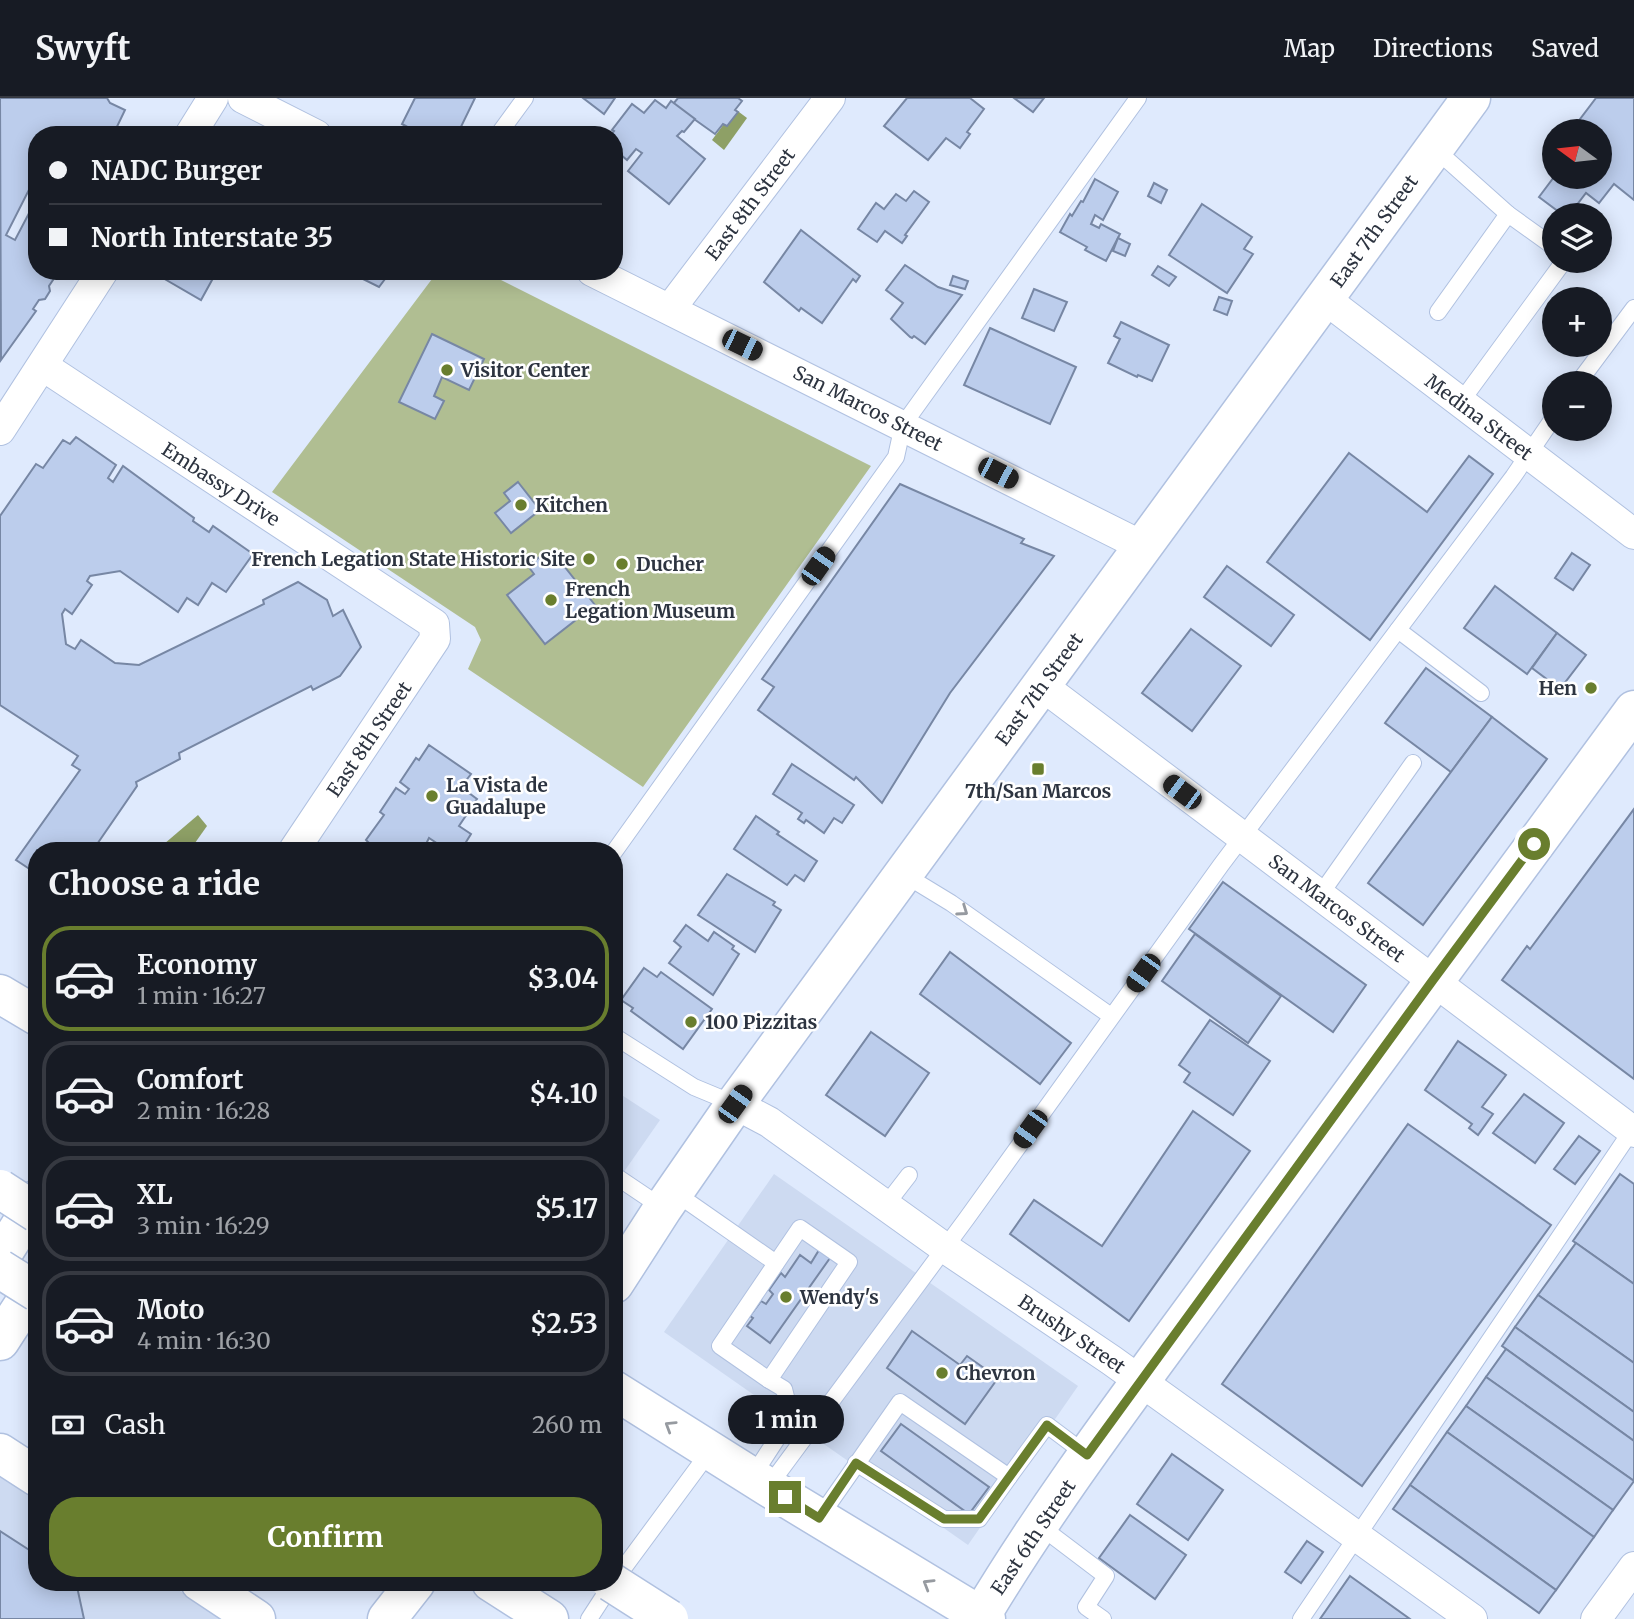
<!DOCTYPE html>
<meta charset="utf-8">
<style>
:root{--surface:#171b24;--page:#20242c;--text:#f1f3f6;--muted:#9ea1a6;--line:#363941;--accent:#697e2e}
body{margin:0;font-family:Merriweather,serif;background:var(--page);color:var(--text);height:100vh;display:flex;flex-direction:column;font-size:26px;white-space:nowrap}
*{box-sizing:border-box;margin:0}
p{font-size:23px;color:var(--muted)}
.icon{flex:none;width:38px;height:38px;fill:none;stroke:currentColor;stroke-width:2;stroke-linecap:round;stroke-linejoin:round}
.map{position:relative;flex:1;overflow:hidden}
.panel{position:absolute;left:28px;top:744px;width:595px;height:749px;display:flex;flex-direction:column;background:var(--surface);border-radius:28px;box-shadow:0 4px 18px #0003}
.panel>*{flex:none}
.guide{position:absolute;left:28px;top:28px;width:595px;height:154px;border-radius:28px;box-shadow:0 4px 18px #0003;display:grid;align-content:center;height:154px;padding:0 21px;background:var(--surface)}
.needle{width:46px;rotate:285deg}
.controls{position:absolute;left:1542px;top:21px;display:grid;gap:14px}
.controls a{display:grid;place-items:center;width:70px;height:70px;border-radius:50%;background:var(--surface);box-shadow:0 4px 18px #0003;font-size:35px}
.end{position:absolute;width:32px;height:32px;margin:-16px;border:9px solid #697e2e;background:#fff;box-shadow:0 0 0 4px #fff}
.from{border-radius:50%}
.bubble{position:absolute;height:49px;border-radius:24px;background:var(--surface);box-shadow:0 4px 18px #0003;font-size:23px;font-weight:700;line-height:49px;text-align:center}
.car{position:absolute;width:21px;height:42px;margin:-21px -10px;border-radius:9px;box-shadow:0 0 5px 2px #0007;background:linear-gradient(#222 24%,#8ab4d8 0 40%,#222 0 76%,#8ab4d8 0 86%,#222 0)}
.guide b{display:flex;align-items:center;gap:24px;height:66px;font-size:26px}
.guide b+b{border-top:2px solid var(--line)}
.guide i{width:18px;height:18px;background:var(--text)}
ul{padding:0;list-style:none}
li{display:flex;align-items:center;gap:21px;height:105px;margin:0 14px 10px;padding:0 7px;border:4px solid var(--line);border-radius:28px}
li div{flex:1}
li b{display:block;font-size:26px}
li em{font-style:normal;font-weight:700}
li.current{border-color:var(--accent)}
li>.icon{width:63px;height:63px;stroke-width:1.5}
h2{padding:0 21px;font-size:32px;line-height:84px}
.pay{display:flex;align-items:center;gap:18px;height:77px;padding:0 21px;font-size:26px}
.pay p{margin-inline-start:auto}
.primary-button{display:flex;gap:14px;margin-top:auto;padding:14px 21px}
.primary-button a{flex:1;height:80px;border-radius:28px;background:var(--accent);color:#fff;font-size:28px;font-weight:700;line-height:80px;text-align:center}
header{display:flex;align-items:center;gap:42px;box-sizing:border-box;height:98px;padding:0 35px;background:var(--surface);border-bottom:2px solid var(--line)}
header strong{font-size:33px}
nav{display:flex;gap:38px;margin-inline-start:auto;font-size:24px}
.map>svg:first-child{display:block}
.built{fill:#cddaf1}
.green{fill:#b0be92}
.water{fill:#8ea066}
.building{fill:#bccdec;stroke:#7787a4;stroke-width:2}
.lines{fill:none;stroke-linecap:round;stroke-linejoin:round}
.lane-casing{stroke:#b0c1e0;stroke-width:18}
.street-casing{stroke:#b0c1e0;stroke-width:32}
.secondary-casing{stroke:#b0c1e0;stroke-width:41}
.primary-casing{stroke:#b0c1e0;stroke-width:41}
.highway-casing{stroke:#b0c1e0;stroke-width:41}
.lane{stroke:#fff;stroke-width:16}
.street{stroke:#fff;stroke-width:30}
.secondary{stroke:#fff;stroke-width:38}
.primary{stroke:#fff;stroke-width:38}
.highway{stroke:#fff;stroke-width:38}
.highway-bridge-casing{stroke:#b0c1e0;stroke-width:41;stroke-linecap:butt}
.highway-bridge{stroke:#fff;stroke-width:38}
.oneway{stroke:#969aa0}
.route{stroke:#697e2e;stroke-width:9}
.poi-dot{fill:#697e2e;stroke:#fff;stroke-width:2.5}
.labels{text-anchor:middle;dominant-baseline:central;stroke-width:5;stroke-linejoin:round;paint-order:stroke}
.street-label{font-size:19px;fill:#2d3440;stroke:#fff}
.poi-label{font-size:19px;font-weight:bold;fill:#2d3440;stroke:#fff;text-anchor:start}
</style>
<header>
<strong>Swyft</strong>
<nav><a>Map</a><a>Directions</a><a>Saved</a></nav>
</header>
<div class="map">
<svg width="1634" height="1521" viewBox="0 0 1634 1521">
<rect width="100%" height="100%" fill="#dfeafd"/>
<g class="built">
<polygon points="614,992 660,1022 614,1088"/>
<polygon points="774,1076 1078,1288 968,1447 664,1234"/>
<polygon points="0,1378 37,1401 37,1484 166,1484 223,1521 0,1521"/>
</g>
<polygon class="green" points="438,173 483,173 871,368 643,689 468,571 481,542 475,529 272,394"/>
<g class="water">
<polygon points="735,11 747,20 724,52 712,42"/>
<polygon points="198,717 207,728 190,752 157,752"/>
</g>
<g class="building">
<polygon points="0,0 107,0 110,5 125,12 113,37 37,37 37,76 6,137 15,142 37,100 37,173 59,173 49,188 50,193 45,201 39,202 33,211 36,213 1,262"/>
<polygon points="415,0 475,0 457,37 422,37 402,26"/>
<polygon points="583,0 615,0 604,16"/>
<polygon points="678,0 738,0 742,3 735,12 738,14 727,28 723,26 715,36 673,6"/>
<polygon points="907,0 970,0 984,11 967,34 970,36 960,50 946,40 928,62 884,28"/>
<polygon points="1014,0 1044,0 1033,14"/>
<polygon points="1596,0 1634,0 1634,102 1614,86 1599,105 1586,95 1569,117 1563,117 1539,99 1554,79 1600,79 1600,33 1571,33"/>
<polygon points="655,2 666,10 671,3 695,21 684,34 682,33 677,38 705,61 669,106 628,73 642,55 636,51 627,62 614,51 614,37 611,37 614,33 612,32 632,6 644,15"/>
<polygon points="1095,81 1118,94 1103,122 1095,117 1091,126 1099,130 1101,126 1120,136 1106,163 1085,152 1087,149 1060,134 1070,116 1072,118 1081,103 1083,104"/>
<polygon points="1154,85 1167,92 1161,105 1148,98"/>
<polygon points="914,93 929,104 905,137 907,138 902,145 885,133 877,144 858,131 876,105 884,111 896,96 906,103"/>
<polygon points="1202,106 1252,139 1244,151 1253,156 1227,195 1169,157"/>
<polygon points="801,132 860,178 856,184 853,181 822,225 801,210 799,213 764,184"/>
<polygon points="1118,140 1130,146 1125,158 1113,153"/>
<polygon points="905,167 938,189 962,197 925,246 914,238 912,240 910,239 891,221 903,205 886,192"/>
<polygon points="1158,168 1176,179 1169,188 1152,177"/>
<polygon points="158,173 217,173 201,202 156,176"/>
<polygon points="365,173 391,173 379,189 361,180"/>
<polygon points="953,178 968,183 965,191 950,187"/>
<polygon points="1034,191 1067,204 1054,233 1022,220"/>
<polygon points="1219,199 1232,203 1227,217 1214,212"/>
<polygon points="1121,224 1169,247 1152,283 1138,277 1137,279 1108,265 1120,241 1114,238"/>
<polygon points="990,230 1076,269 1050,326 964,287"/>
<polygon points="432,236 484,261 469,292 442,279 434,298 444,303 435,321 399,304"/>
<polygon points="76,339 116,367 108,380 113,384 123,368 194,420 193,423 209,434 213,428 253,456 226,494 212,485 198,507 187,500 178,514 120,473 90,478 87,483 92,487 72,516 65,511 62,516 66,546 75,551 81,542 115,565 139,567 264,506 263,502 298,484 327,502 333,518 343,512 361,549 340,578 313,592 311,588 179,655 180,661 136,684 137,688 93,752 37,752 37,776 16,762 80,672 72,667 78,658 0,607 0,418 36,366 43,370 63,342 70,346"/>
<polygon points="1349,355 1427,414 1469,358 1493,376 1370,542 1267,464"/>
<polygon points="518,384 540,412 511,435 495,415 510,403 504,395"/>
<polygon points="900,386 1024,441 1021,445 1054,458 950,595 882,705 856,679 854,682 758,612 774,589 762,581"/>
<polygon points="547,453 553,461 556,458 595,507 545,546 507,497 534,476 528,468"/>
<polygon points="1572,455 1590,467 1573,492 1555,480"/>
<polygon points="1227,468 1294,517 1271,548 1204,499"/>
<polygon points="1495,488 1557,535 1527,576 1464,530"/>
<polygon points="1191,531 1241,568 1192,633 1142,595"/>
<polygon points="1557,535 1586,557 1560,591 1532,570"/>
<polygon points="1426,570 1492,619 1451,674 1385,625"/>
<polygon points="1492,619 1547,661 1423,827 1368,785"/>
<polygon points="429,647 471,676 461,689 477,701 459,728 471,736 461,752 447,752 429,740 423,752 359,752 368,744 366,742 384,717 380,714 396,690 405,696 409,691 400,684 416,660 419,662"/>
<polygon points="792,666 854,707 842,725 834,720 824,735 806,722 804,725 798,721 802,715 773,696"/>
<polygon points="1634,711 1634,981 1502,882 1527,848 1530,851"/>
<polygon points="756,718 779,734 777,736 817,763 804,783 795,777 787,787 734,751"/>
<polygon points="556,745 568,752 540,752 544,747"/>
<polygon points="727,776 775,804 773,807 781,812 755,854 698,817"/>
<polygon points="1223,784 1366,887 1333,934 1189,831"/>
<polygon points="686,827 708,843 714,834 734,848 732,851 739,856 713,897 669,865 681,849 674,843"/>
<polygon points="1195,836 1281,898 1248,945 1162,883"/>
<polygon points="950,854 1071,945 1040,986 920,896"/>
<polygon points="644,870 657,879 661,874 712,911 683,951 631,913 633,910 621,902"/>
<polygon points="1210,922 1270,963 1233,1017 1184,984 1190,975 1179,967"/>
<polygon points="871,934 929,975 885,1038 826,997"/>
<polygon points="1458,943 1506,977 1482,1009 1493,1016 1478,1037 1469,1030 1472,1026 1425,992"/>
<polygon points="1524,996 1564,1025 1535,1065 1493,1035"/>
<polygon points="1193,1013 1250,1053 1129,1223 1010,1136 1034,1102 1102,1148"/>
<polygon points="1408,1026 1551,1127 1362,1388 1222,1286"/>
<polygon points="1579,1038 1600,1053 1575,1086 1554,1071"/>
<polygon points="1620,1076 1634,1086 1634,1186 1573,1143"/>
<polygon points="1576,1145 1634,1186 1634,1265 1538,1197"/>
<polygon points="819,1152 830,1160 770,1245 747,1228 753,1220 750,1218 761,1203 766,1206 773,1196 769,1192 781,1175 785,1179 800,1157 811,1165"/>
<polygon points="1538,1197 1634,1265 1634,1314 1515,1229"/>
<polygon points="1515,1229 1634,1314 1634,1343 1502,1248"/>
<polygon points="912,1233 960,1267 967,1258 998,1280 965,1326 887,1270"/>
<polygon points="1506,1251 1634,1343 1634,1383 1486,1279"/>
<polygon points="1486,1279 1634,1383 1613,1412 1466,1308"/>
<polygon points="1466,1308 1613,1412 1594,1439 1447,1334"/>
<polygon points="901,1326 989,1389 969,1416 881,1353"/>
<polygon points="1447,1334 1594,1439 1556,1492 1410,1387"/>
<polygon points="1172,1356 1223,1392 1188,1442 1137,1406"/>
<polygon points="1410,1387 1556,1492 1539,1515 1393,1411"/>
<polygon points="1130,1417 1186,1457 1155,1501 1099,1460"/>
<polygon points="0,1433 37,1457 37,1484 76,1484 84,1521 0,1521"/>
<polygon points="1307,1443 1323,1454 1301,1485 1285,1474"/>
<polygon points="1350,1478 1410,1521 1320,1521"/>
</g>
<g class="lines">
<defs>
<g id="lane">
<polyline points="498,37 525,0"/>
<polyline points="1434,50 1508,116 1554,149"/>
<polyline points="1438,214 1508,116"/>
<polyline points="1578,285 1634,210"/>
<polyline points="1460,305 1564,163"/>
<polyline points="1398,532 1481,595"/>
<polyline points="614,754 896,359 903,327 1138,0"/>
<polyline points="905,777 951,805 1111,918"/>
<polyline points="1320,797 1413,665"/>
<polyline points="614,938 694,989 735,1006"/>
<polyline points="614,1077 663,1110"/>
<polyline points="674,1094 776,1165"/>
<polyline points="885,1108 909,1077"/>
<polygon points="800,1130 849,1164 769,1282 720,1248"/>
<polyline points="856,1365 944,1421 979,1421 1009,1379"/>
<polyline points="752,1379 791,1319 784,1291 769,1282"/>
<polyline points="768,1389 967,1120 1221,767 1513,379 1554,319"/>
<polyline points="819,1420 900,1304 1009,1379 1047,1327 1087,1357"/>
<polyline points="1040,1428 1106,1478 1086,1509 1103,1521"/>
<polyline points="614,1483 710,1353"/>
<polyline points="589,1521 613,1484"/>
<polyline points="1301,1521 1632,1032"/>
</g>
<g id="street">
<polyline points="243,0 316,37"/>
<polyline points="190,37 213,0"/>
<polyline points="592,173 1144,449"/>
<polyline points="1325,201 1634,436"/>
<polyline points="670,211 830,0"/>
<polyline points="43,268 434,526 435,541 294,752"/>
<polyline points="0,332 103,173"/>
<polyline points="1041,587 1634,1034"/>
<polyline points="735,1006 769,1024 945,1150 1111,1262 1472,1521"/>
<polyline points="1596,1521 1634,1469"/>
</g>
<g id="secondary">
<polyline points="0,896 37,918"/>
<polyline points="0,1160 37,1101"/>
<polyline points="0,1243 37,1186"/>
<polyline points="614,1292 768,1389 986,1521"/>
<polyline points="0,1355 37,1379"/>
<polyline points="200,1484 256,1521"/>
<polyline points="387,1521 416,1484"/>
<path d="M979,1521C1053,1397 1142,1282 1227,1165C1361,980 1497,796 1634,612"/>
</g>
<polyline id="primary" points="614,1186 663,1110 735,1006 1471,0"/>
<g id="highway">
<polyline points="491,1484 549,1521"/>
<polyline points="981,1518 985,1521"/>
</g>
</defs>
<use href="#lane" class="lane-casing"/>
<use href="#street" class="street-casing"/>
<use href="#secondary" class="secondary-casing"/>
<use href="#primary" class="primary-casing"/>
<use href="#highway" class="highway-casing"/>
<use href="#lane" class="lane"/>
<use href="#street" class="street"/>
<use href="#secondary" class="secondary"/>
<use href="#primary" class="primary"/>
<use href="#highway" class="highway"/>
<defs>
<g id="highway-bridge">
<polyline points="0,1091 37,1115"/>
<polyline points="0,1171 37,1194"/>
<polyline points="611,1484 669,1521"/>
</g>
</defs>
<use href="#highway-bridge" class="highway-bridge-casing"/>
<use href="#highway-bridge" class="highway-bridge"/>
</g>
<defs><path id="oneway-chevron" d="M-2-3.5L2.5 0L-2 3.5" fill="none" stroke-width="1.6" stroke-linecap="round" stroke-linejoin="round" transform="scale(1.75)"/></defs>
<g class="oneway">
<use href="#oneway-chevron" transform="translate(963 813) rotate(35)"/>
<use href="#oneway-chevron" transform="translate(670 1328) rotate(-148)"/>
<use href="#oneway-chevron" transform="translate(928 1486) rotate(-149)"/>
</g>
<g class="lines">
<polyline class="route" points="785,1399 819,1420 856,1365 944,1421 979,1421 1047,1327 1087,1357 1433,882 1534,746"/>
</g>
<g class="poi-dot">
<circle cx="447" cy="272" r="7"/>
<circle cx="521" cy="407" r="7"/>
<circle cx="589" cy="461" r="7"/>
<circle cx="622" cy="466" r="7"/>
<circle cx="551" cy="502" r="7"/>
<circle cx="1591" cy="590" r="7"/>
<rect x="1031" y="664" width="14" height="14" rx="3.5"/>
<circle cx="432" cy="698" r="7"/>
<circle cx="691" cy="924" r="7"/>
<circle cx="786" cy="1199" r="7"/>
<circle cx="942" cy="1275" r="7"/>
</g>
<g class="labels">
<g class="street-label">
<text transform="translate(750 106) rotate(-53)">East 8th Street</text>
<text transform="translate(1374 133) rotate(-54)">East 7th Street</text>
<text transform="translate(868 310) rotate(27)">San Marcos Street</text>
<text transform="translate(1479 319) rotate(37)">Medina Street</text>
<text transform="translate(221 386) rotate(33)">Embassy Drive</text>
<text transform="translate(1039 591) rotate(-54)">East 7th Street</text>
<text transform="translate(369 641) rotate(-56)">East 8th Street</text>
<text transform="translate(1337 810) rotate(37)">San Marcos Street</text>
<text transform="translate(1072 1236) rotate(34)">Brushy Street</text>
<text transform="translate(1033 1439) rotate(-56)">East 6th Street</text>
</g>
<g class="poi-label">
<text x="461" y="272">Visitor Center</text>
<text x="535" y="407">Kitchen</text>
<text x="575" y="461" text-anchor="end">French Legation State Historic Site</text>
<text x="636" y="466">Ducher</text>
<text x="565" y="491">French<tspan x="565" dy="22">Legation Museum</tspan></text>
<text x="1577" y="590" text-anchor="end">Hen</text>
<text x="446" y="687">La Vista de<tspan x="446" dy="22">Guadalupe</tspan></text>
<text x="1038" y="693" text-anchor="middle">7th/San Marcos</text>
<text x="705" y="924">100 Pizzitas</text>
<text x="800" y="1199">Wendy's</text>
<text x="956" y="1275">Chevron</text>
</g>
</g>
</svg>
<div class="controls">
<a><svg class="needle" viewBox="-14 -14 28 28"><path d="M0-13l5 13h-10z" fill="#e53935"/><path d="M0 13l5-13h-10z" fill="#9ea1a6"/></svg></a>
<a><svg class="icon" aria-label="layers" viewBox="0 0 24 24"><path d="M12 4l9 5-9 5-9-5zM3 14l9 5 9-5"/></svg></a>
<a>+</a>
<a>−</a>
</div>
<i class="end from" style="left:1534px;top:746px"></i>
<i class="end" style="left:785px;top:1399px"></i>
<div class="bubble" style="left:728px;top:1297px;width:116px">1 min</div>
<i class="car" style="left:742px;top:247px;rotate:116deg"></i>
<i class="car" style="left:998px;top:375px;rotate:117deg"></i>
<i class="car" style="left:818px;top:468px;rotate:35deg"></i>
<i class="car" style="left:1182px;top:694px;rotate:307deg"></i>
<i class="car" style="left:1143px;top:875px;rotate:216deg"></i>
<i class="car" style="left:735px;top:1006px;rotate:36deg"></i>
<i class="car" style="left:1030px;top:1031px;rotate:216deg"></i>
<div class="guide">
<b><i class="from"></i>NADC Burger</b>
<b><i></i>North Interstate 35</b>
</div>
<section class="panel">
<h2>Choose a ride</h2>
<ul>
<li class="current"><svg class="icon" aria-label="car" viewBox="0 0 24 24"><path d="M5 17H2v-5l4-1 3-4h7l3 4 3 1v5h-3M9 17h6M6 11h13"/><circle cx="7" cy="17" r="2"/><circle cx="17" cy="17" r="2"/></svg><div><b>Economy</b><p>1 min · 16:27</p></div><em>$3.04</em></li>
<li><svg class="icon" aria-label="car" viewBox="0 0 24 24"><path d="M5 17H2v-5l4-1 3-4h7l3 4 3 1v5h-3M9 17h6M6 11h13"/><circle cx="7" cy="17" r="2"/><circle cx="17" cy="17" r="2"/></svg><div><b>Comfort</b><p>2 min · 16:28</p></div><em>$4.10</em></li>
<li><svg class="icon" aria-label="car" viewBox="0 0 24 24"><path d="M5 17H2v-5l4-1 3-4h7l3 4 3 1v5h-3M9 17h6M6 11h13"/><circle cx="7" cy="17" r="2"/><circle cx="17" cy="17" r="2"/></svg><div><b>XL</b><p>3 min · 16:29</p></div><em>$5.17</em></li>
<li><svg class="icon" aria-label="car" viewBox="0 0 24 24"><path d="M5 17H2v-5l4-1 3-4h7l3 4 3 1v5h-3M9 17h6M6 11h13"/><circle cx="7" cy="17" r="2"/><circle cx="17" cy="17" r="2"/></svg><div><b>Moto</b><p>4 min · 16:30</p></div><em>$2.53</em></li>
</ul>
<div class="pay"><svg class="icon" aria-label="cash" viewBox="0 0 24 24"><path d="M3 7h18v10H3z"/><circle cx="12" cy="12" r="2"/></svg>Cash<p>260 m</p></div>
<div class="primary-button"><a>Confirm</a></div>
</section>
</div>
